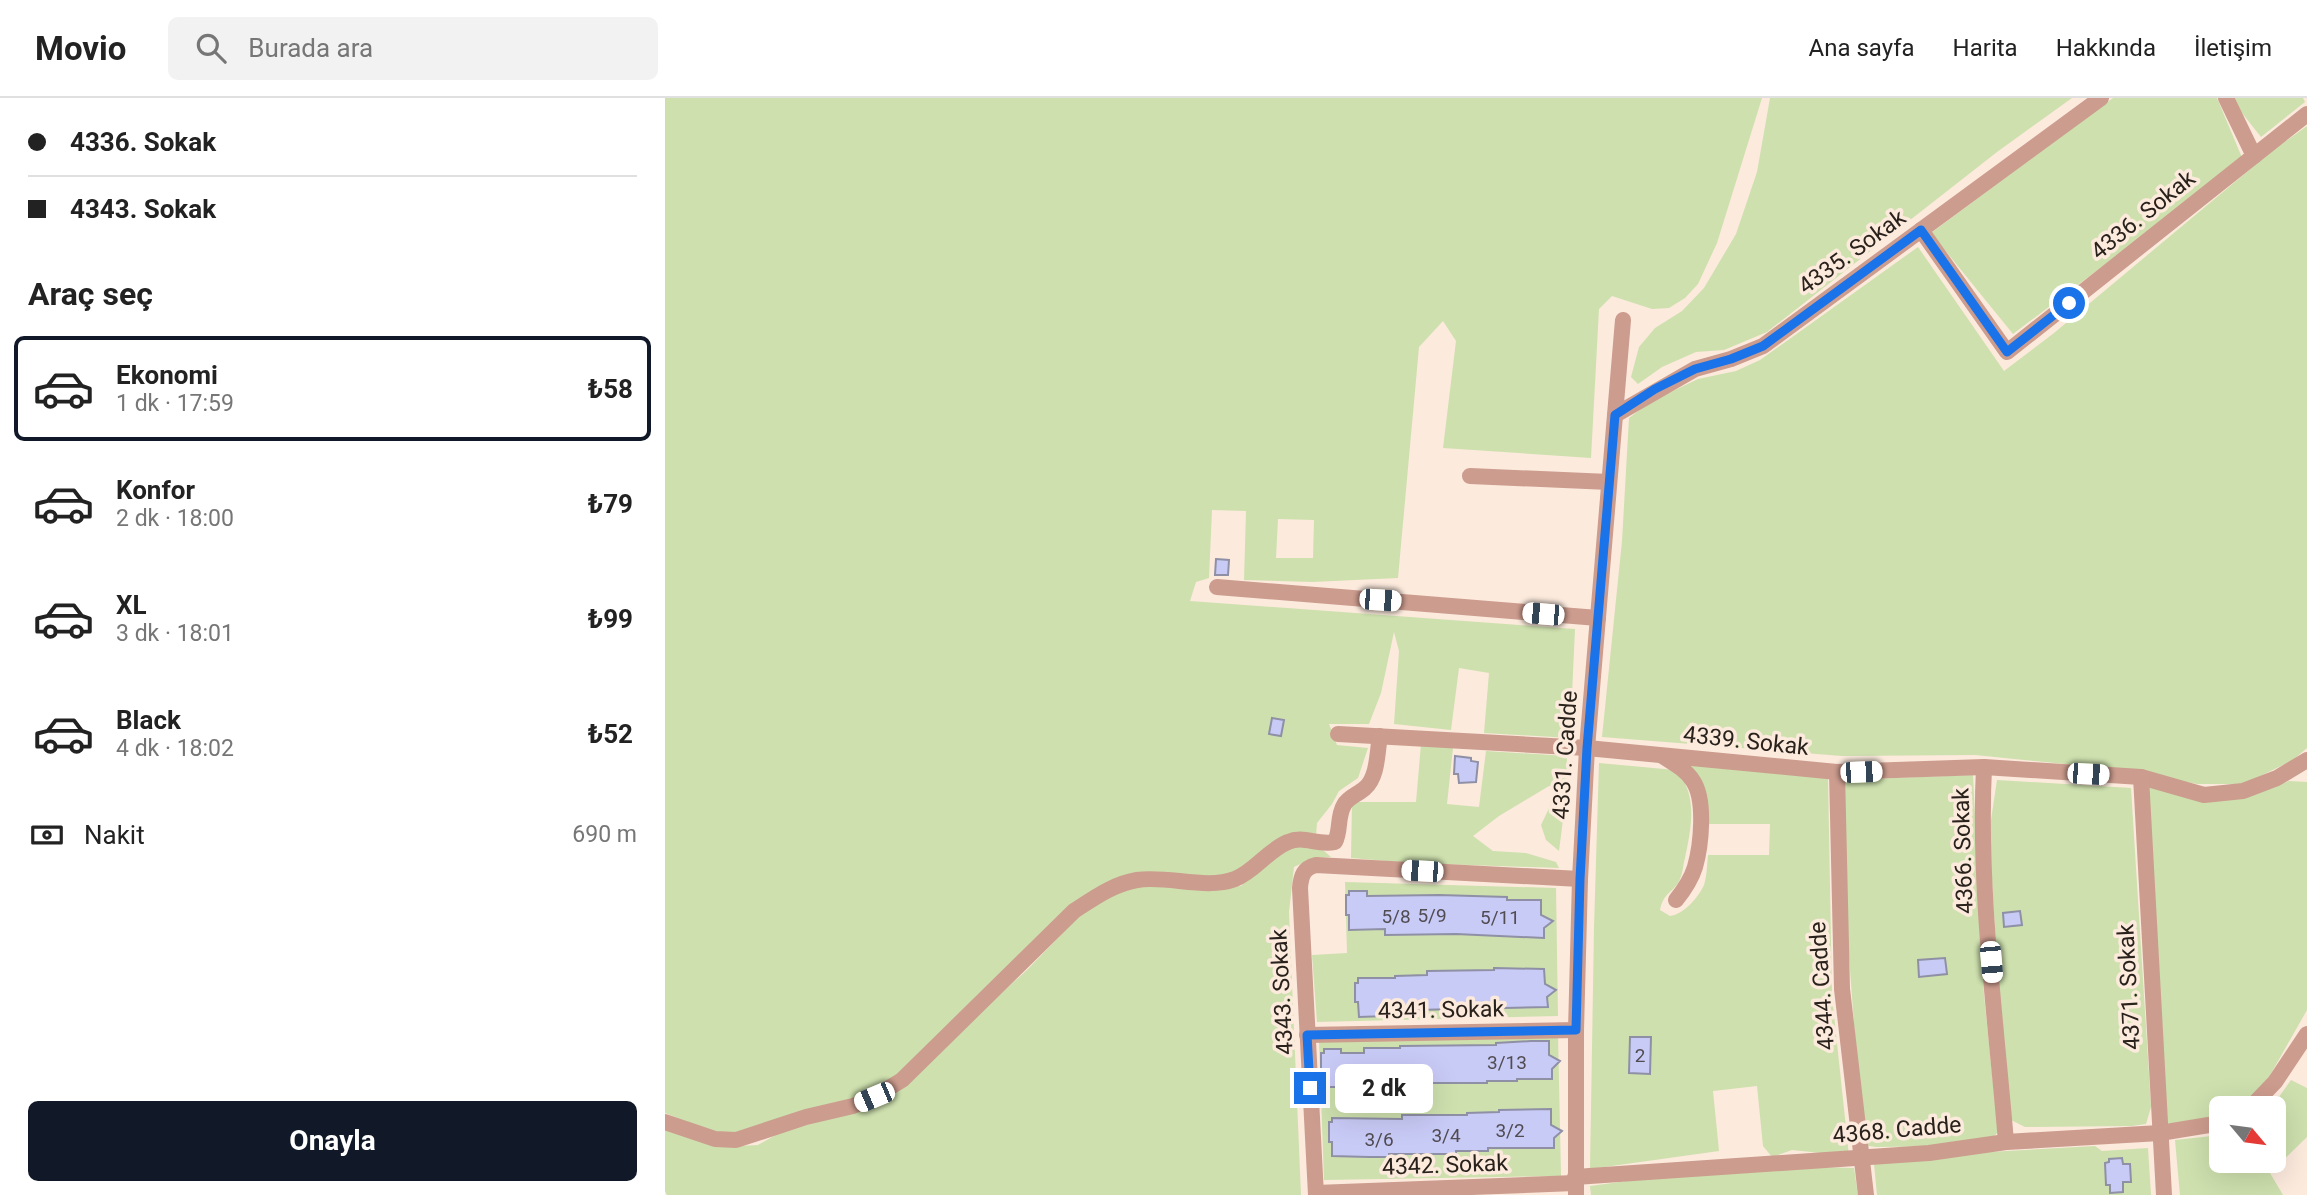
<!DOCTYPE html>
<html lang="tr">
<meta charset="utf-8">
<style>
:root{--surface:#fff;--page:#f2f2f2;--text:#222;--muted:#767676;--line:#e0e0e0;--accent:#111827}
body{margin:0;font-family:Roboto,sans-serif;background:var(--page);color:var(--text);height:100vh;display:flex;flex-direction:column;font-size:26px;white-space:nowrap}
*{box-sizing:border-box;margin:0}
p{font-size:23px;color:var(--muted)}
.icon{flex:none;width:38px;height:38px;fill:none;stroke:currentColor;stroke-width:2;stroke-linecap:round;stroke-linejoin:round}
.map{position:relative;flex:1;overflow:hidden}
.details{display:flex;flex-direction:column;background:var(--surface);width:665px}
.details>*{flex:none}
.banner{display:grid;align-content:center;height:154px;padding:0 28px;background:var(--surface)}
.needle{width:46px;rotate:119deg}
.buttons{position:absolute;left:1544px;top:998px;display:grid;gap:14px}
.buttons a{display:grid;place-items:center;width:77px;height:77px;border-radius:10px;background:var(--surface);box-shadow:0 7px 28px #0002;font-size:35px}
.end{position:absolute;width:32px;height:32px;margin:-16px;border:9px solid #1a73e8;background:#fff;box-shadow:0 0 0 4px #fff}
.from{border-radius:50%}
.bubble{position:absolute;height:49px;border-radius:10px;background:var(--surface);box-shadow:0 7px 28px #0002;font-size:23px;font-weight:700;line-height:49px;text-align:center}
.car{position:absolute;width:21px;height:42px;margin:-21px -10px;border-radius:9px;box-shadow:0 0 5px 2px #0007;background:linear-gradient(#fff 24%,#345 0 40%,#fff 0 76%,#345 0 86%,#fff 0)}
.banner b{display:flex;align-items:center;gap:24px;height:66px;font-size:26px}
.banner b+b{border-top:2px solid var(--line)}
.banner i{width:18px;height:18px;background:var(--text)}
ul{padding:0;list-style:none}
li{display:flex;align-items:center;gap:21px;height:105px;margin:0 14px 10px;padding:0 14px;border:4px solid transparent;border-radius:10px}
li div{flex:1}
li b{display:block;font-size:26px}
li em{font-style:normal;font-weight:700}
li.selected{border-color:var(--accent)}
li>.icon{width:63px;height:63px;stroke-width:1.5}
h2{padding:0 28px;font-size:32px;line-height:84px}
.pay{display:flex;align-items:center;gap:18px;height:77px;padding:0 28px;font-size:26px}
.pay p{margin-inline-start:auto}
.action{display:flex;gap:14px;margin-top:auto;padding:14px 28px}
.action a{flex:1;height:80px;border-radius:10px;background:var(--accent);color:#fff;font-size:28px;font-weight:700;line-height:80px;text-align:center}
header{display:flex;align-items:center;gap:42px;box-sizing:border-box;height:98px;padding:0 35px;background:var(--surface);border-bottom:2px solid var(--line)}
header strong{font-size:33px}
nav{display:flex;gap:38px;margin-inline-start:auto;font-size:24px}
.search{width:490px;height:63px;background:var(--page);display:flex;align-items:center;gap:18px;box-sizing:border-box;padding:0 24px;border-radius:10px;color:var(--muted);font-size:26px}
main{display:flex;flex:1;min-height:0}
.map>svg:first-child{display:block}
.green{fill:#cee0ae;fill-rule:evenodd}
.building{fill:#c9cbf7;stroke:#8f90a6;stroke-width:2}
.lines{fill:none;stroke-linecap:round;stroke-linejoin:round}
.street{stroke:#cc9c8e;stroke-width:16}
.route{stroke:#1a73e8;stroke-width:9}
.labels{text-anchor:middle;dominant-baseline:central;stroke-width:7;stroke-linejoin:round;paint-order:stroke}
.number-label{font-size:19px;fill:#514c52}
.street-label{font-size:23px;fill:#29211b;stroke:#fceadd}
</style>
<header>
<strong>Movio</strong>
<div class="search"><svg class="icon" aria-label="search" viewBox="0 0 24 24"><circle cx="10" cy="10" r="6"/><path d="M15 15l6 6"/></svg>Burada ara</div>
<nav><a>Ana sayfa</a><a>Harita</a><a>Hakkında</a><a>İletişim</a></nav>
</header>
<main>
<section class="details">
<div class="banner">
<b><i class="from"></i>4336. Sokak</b>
<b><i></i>4343. Sokak</b>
</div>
<h2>Araç seç</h2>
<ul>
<li class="selected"><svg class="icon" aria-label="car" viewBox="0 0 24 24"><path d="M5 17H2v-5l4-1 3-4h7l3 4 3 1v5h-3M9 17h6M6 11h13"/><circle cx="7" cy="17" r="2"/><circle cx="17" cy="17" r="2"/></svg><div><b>Ekonomi</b><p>1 dk · 17:59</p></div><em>₺58</em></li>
<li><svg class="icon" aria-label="car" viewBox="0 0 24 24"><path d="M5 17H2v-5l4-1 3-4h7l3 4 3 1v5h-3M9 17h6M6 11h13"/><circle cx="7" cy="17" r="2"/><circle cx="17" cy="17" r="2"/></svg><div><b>Konfor</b><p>2 dk · 18:00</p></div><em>₺79</em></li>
<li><svg class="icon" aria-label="car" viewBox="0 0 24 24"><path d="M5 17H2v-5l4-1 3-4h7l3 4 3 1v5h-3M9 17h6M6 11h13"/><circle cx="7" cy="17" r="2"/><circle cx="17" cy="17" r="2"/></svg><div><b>XL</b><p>3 dk · 18:01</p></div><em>₺99</em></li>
<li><svg class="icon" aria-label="car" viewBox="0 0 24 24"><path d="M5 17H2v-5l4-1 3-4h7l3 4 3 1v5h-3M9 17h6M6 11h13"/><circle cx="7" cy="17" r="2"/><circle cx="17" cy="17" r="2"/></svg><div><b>Black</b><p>4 dk · 18:02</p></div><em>₺52</em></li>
</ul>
<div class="pay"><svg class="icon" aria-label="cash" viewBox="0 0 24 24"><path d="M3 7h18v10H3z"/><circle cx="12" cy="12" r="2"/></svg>Nakit<p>690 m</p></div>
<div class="action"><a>Onayla</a></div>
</section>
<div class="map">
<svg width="1642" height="1097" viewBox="0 0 1642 1097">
<rect width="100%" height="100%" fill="#fceadd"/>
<g class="green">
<path d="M0,0H1097L1052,145L1033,186L1020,200L1004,210L987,211L947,198L934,211L926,360L778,350L791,243L778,223L754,249L733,480L647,484L579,482L581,413L547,412L544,480L531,484L525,503L910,531L905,640L819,635L824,575L794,570L786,632L729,626L734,553L729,534L716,595L704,626H664L672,647L703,650L693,680L674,693L667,706L652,725L651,738L570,774L549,781L446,784L223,990L58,1038L0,1015ZM613,421L649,422L648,460H611Z"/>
<polygon points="1105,0 1407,0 1332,54 1102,234 1059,252 1031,254 997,269 973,286 966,279 974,249 990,230 1017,213 1039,190 1071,136 1092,74"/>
<polygon points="1448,0 1552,0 1578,62 1348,236 1266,135"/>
<polygon points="1570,0 1638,0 1640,4 1596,39 1573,10"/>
<polygon points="1642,28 1642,650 1628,662 1579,686 1532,686 1450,671 1310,657 1177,658 937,639 957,443 964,320 985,304 1033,281 1071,273 1095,262 1253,149 1339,273 1389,235 1607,53"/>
<polygon points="756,646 788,650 782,706 814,709 821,653 902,658 901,698 894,753 881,742 876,727 887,704 895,699 897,691 884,688 834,718 808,738 828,753 861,755 891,764 894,770 746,765 686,760 687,704 751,704"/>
<path d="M934,665L1010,672C1034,695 1026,731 1020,760C1018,766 1018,775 1015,781C1009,795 999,793 995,812L1005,818C1019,816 1033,800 1039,787C1042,778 1042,766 1043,757H1104L1105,726H1044C1041,700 1042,685 1023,666L1163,680L1167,898L1184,1058L1127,1052L1107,1059L1098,1048L1092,988L1048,993L1054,1053L925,1071L929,829Z"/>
<polygon points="1308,677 1319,897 1333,1034 1324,1044 1304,1048 1211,1049 1198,1047 1180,805 1178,682"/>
<polygon points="1332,682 1466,690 1486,1009 1481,1026 1467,1028 1360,1029 1342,1020 1324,735"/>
<polygon points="1624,683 1642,684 1642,912 1600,986 1585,1003 1574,1010 1556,1010 1556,1017 1545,1021 1500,1026 1482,687 1512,694 1608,689"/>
<polygon points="632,745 658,752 666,759 648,760 629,769 624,814 636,1097 2,1097 0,1093 0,1030 54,1049 93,1047 114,1035 200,1009 280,946 362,872 414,818 463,787 559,790 576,788 603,763"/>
<polygon points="680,784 891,790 893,918 652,924 647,857 682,855"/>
<polygon points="893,937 896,1078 659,1082 654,943"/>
<polygon points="1626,982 1642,990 1642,1039 1605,1075 1618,1097 1515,1097 1510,1042 1556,1037 1556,1062 1608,1062 1608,1010 1606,1010"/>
<polygon points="1430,1048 1437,1053 1483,1050 1486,1097 1212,1097 1209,1066 1287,1056"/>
<polygon points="1151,1069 1189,1070 1193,1097 926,1097 925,1088 999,1078"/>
</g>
<g class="building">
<polygon points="551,461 564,462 563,477 550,477"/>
<polygon points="607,620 619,622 616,638 604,636"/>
<polygon points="790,658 806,660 806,663 813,664 811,684 794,685 793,676 789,676"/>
<polygon points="684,793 702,793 702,798 774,797 842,799 842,802 876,802 876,817 888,823 879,830 879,840 791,836 720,837 720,831 684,832 684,817 681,817 681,797 684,797"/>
<polygon points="1355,813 1357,827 1339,829 1338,815"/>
<polygon points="1280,860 1282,876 1254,879 1253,862"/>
<polygon points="829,870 879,871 880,886 891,892 882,899 883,909 751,912 751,917 694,919 693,904 690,904 690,885 693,885 693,880 730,880 730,878 762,877 762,873 829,872"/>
<polygon points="965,939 986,939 985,976 964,975"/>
<polygon points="866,943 884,943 884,957 895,963 887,971 887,981 852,981 852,983 822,983 822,985 756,985 720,986 720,989 659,989 659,975 656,975 656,955 659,955 659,951 676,951 676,955 699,955 699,950 735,950 735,948 831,947 831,945"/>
<polygon points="886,1011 886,1027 897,1033 889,1040 889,1050 823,1050 823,1053 791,1053 791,1056 724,1056 724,1059 704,1059 667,1058 667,1044 664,1044 664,1024 667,1024 667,1020 737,1021 737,1017 802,1017 802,1015 834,1014 834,1012"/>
<polygon points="1457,1060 1458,1066 1465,1066 1466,1084 1458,1084 1458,1094 1445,1095 1445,1087 1441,1087 1440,1065 1444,1064 1444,1061"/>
</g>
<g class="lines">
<g class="street">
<polyline points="1561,0 1589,58"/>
<polyline points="1256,132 1342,254 1642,16"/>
<polyline points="950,317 1030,271 1066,261 1098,248 1436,0"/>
<polyline points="805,378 944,384"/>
<polyline points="552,489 933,520"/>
<polyline points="673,636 922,650 1172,674 1319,669 1476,679 1539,697 1578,693 1612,680 1642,662"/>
<path d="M999,659C1010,666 1021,672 1028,683C1041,702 1036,748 1030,769C1026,782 1019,792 1011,802"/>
<path d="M1319,669C1313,792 1331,922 1341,1044"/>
<polyline points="1172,674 1177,891 1201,1097"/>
<polyline points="1476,679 1499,1097"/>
<polyline points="642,937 911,932"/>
<polyline points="1585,1010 1610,984 1642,936"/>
<path d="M0,1024L50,1041L71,1042L141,1019L188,1008L209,999L237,982L409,813C429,800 448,786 472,782C502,777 541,792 570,781C590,773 603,752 623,744C639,737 652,748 670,744C676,732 672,719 679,707C683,699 694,696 700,690C713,679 712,654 715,638"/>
<polyline points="910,1079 1264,1055 1341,1044 1495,1035 1556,1025"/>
<polyline points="651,1095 910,1085"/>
<path d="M651,1097L635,790C636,777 639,770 651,767L915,781"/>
<polyline points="911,1097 911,932 915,781 922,650 958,222"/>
</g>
</g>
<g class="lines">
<polyline class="route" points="645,990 642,937 911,932 915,781 922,650 950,317 990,291 1030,271 1066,261 1098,248 1256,132 1342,254 1404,205"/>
</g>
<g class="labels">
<g class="number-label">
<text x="767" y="817">5/9</text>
<text x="731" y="818">5/8</text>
<text x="835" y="819">5/11</text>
<text x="975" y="957">2</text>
<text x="842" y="964">3/13</text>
<text x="845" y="1032">3/2</text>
<text x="781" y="1037">3/4</text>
<text x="714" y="1041">3/6</text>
</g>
<g class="street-label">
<text transform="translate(1478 117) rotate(-39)">4336. Sokak</text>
<text transform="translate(1187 154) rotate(-36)">4335. Sokak</text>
<text transform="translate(1081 643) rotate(6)">4339. Sokak</text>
<text transform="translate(900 657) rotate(-86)">4331. Cadde</text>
<text transform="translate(1298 753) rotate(-92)">4366. Sokak</text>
<text transform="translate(1157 888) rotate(-94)">4344. Cadde</text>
<text transform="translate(1464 889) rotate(-93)">4371. Sokak</text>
<text transform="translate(617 894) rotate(-93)">4343. Sokak</text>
<text transform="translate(776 912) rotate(-1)">4341. Sokak</text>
<text transform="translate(1232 1032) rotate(-5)">4368. Cadde</text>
<text transform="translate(780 1067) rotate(-2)">4342. Sokak</text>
</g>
</g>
</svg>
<div class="buttons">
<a><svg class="needle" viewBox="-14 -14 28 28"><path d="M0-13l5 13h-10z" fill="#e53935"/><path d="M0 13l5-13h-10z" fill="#767676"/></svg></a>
</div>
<i class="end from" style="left:1404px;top:205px"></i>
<i class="end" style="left:645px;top:990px"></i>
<div class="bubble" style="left:670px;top:966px;width:98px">2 dk</div>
<i class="car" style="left:715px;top:502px;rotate:94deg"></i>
<i class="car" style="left:878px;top:516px;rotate:275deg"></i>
<i class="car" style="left:1196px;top:674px;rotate:88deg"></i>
<i class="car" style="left:1423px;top:676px;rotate:93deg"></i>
<i class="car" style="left:757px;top:773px;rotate:273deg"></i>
<i class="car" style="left:1326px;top:864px;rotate:175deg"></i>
<i class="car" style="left:209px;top:999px;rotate:247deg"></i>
</div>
</main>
